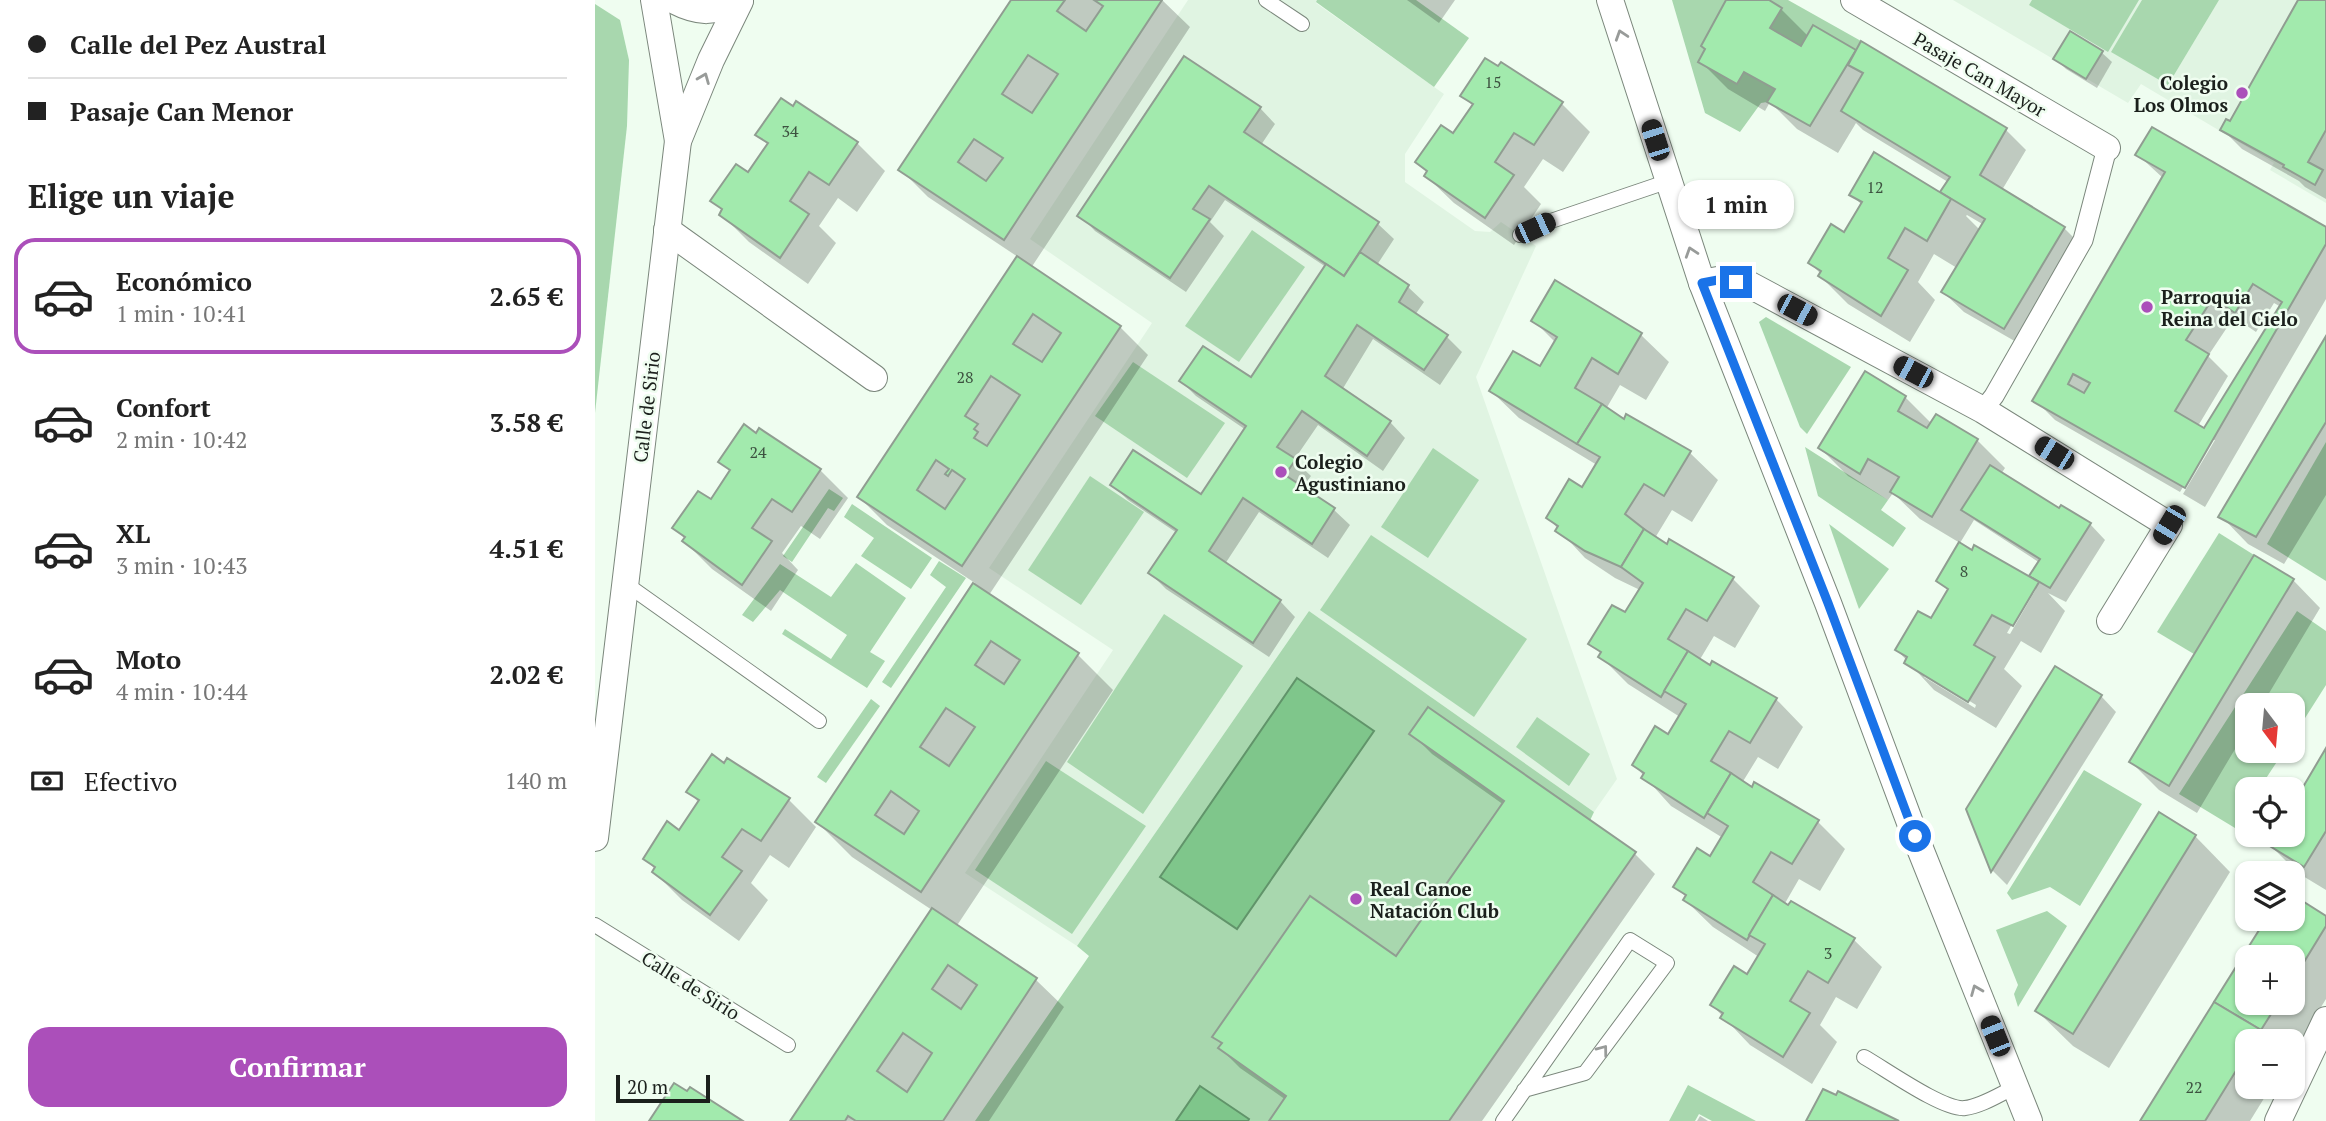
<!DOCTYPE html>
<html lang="es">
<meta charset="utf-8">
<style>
:root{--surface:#fff;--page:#f6f6f6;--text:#222;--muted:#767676;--line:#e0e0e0;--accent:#ab4fba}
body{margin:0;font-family:"PT Serif",serif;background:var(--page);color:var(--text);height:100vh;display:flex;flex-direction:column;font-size:26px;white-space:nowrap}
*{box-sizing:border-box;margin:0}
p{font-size:23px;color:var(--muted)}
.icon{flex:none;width:38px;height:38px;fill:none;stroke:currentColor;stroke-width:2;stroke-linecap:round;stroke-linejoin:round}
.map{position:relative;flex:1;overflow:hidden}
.sheet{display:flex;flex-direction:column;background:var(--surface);width:595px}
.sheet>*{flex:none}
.top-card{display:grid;align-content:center;height:154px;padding:0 28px;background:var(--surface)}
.needle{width:46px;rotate:164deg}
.fabs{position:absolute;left:1640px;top:693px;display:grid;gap:14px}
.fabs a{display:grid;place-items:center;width:70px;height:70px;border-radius:14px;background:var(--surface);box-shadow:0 2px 5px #0004;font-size:35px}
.scale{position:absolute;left:21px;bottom:18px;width:94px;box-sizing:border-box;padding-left:7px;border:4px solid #1b201c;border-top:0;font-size:19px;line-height:24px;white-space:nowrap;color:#1b201c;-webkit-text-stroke:5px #effdf0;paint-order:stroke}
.end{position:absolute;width:32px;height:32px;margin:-16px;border:9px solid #1a73e8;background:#fff;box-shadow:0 0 0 4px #fff}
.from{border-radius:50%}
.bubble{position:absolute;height:49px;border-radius:21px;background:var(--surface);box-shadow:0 2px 5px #0004;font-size:23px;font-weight:700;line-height:49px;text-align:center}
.car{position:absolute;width:21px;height:42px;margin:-21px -10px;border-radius:9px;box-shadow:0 0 5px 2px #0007;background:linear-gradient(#222 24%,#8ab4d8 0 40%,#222 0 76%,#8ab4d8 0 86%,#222 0)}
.top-card b{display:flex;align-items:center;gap:24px;height:66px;font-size:26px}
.top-card b+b{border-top:2px solid var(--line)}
.top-card i{width:18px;height:18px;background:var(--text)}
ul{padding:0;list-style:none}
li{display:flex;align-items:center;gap:21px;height:116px;margin:0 14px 10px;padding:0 14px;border:4px solid transparent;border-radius:21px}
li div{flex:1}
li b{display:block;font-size:26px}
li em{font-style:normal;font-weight:700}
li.current{border-color:var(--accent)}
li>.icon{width:63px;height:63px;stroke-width:1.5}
h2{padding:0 28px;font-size:32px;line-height:84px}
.pay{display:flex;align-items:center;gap:18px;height:77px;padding:0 28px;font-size:26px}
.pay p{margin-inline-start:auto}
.cta{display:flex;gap:14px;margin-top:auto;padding:14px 28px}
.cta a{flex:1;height:80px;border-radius:21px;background:var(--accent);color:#fff;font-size:28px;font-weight:700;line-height:80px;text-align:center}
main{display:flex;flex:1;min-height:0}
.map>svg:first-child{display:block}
.built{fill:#e0f4e2}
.green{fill:#a8d7ae}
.water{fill:#7fc68b;stroke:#61946a;stroke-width:2}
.shadow{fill:#0003;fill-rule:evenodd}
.building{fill:#a2eaad;stroke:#909d91;stroke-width:2;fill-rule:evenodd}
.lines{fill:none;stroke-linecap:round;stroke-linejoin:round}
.service-casing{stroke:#7b877c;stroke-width:16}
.pedestrian-casing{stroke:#7b877c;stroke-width:21}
.minor-casing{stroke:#7b877c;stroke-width:28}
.service{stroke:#fff;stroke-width:14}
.pedestrian{stroke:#fff;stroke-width:19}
.minor{stroke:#fff;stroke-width:26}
.oneway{stroke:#989b99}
.route{stroke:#1a73e8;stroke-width:9}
.poi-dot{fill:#ab4fba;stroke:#effdf0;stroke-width:2.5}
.labels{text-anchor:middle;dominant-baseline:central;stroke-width:5;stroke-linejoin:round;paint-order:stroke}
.number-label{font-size:16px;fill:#3d5240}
.street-label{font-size:19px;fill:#1b201c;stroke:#effdf0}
.poi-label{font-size:19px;font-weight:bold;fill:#1b201c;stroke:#effdf0;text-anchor:start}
</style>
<main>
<section class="sheet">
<div class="top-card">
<b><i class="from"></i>Calle del Pez Austral</b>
<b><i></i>Pasaje Can Menor</b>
</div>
<h2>Elige un viaje</h2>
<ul>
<li class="current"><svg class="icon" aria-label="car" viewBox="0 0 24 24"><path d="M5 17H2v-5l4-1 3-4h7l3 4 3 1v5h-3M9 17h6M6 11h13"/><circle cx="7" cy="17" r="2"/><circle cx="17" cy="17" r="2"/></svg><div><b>Económico</b><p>1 min · 10:41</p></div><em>2.65 €</em></li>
<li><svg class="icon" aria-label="car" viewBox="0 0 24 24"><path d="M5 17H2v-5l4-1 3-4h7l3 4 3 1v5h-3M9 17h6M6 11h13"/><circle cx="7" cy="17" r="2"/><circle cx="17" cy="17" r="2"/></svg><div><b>Confort</b><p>2 min · 10:42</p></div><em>3.58 €</em></li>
<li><svg class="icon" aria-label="car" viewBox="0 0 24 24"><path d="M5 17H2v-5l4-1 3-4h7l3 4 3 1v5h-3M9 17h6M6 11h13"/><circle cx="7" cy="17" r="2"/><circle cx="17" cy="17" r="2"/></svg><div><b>XL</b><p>3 min · 10:43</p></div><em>4.51 €</em></li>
<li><svg class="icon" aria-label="car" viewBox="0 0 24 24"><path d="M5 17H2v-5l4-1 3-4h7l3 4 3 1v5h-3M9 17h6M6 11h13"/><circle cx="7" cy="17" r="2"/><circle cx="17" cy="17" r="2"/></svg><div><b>Moto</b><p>4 min · 10:44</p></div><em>2.02 €</em></li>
</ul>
<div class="pay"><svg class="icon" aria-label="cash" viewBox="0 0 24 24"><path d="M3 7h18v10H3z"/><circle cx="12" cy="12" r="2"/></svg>Efectivo<p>140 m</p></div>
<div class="cta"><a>Confirmar</a></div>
</section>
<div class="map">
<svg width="1731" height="1121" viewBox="0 0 1731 1121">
<rect width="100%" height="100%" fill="#effdf0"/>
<g class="built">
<polygon points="593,0 722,0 721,3 849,94 810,154 810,182 880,231 895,232 906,222 941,246 881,377 1022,779 999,812 714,611 482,946 370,873 518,650 394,568 557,323 435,239"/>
<polygon points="1358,0 1731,0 1731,203 1675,170 1679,163 1546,84 1533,103"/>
</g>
<g class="green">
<polygon points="722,0 821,0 874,38 839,87 721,2"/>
<polygon points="1077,0 1131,0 1106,46 1110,49 1103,62 1142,84 1149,72 1180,89 1172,102 1166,103 1145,132 1110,113"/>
<polygon points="1174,0 1193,0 1266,41 1261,50 1218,25 1206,46 1175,28 1187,8"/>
<polygon points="1437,0 1544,0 1513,52 1434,5"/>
<polygon points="1547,0 1624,0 1573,85 1516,52"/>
<polygon points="0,4 25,20 34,60 32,126 0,413"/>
<polygon points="657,230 710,267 644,362 590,326"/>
<polygon points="1171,317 1256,367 1212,434 1205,427 1164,322"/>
<polygon points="538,362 630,423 592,478 500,416"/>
<polygon points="1731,442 1731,581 1672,544"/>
<polygon points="1210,447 1293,500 1286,510 1311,528 1298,547 1223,496"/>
<polygon points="838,448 884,480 833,558 786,527"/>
<polygon points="495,476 549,512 486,605 433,570"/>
<polygon points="234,489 248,498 239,511 233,508 197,562 188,556"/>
<polygon points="257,504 337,558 316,589 266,556 279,538 249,517"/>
<polygon points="1234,524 1294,569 1264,609"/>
<polygon points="1624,533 1659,555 1599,654 1562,632"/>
<polygon points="776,535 932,639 879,717 725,610"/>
<polygon points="344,561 371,578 296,688 287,682 351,587 335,575"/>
<polygon points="261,563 311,598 275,652 290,661 272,688 187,634 190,629 236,659 252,635 185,590 158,622 147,615 185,564 236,597"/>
<polygon points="714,611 999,812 854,1121 380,1121 494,956 482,946"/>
<polygon points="1702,611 1731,631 1731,685 1698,737 1698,705 1652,705 1652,751 1689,751 1664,789 1652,789 1652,809 1640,828 1584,794"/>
<polygon points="569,614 648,666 548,814 472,762"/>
<polygon points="276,699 285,706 231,783 222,777"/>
<polygon points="942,717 995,754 974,786 921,747"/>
<polygon points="451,761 551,826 477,934 380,870"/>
<polygon points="1489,770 1547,804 1485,906 1455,887 1417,900 1412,893"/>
<polygon points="1452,911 1472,926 1423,1007 1419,994 1423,985 1401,930"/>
<polygon points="1093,1085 1161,1121 1117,1121 1104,1114 1100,1121 1074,1121"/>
</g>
<g class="water">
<polygon points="702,678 779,731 642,929 565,877"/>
<polygon points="605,1086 654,1119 653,1121 581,1121"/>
</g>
<g class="shadow">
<polygon points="418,0 567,0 595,27 436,268 525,327 553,355 394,595 483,655 518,690 361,927 441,980 469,1007 394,1121 197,1121 337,910 257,857 222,822 380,583 292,525 264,497 423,257 333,197 305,169"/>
<polygon points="812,0 860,0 844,23"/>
<path d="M1134,0H1171L1186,9L1213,36L1218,27L1262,53L1411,130L1431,150L1407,190L1469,228L1489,248L1430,347L1369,312L1348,292L1362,268L1339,254L1323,282L1340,300L1315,342L1253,304L1225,276L1226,274L1215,263L1250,234L1267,205L1256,194L1346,195L1353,182L1268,130L1261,123L1243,153L1202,129L1175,102L1170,111L1133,89L1105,61ZM1372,215L1389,225L1385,230L1371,216Z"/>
<polygon points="1705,0 1731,0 1731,199 1710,187 1704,181 1647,149 1627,129 1636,124"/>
<polygon points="1506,52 1517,62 1502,88 1471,69 1461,59"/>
<polygon points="906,65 967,104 995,132 968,172 948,159 929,187 946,204 919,245 859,203 831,176 833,173 822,162 859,135 878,106 867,95"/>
<polygon points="202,104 262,143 290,171 262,212 243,198 224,226 241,243 213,284 154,242 126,214 128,211 117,201 153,175 173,145 163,135 199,108"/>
<polygon points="665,108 680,124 666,145 783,224 799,239 782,265 813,287 829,302 820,315 852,337 867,352 845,385 778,339 747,390 795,422 810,438 788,471 723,425 699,460 716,476 707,488 739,510 755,525 733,558 664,512 630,564 685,601 700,617 674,657 571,589 555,573 582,533 533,500 517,485 606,497 651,430 601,396 586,381 656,380 731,267 630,200 615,222 629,236 591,292 500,231 485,215"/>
<path d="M1543,155L1731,229V299L1610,507L1588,494L1620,440H1616L1585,492L1460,420L1440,400L1568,178ZM1679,303L1686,307L1609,431L1603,426L1633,376L1613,356L1639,317L1661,332Z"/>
<polygon points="961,283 1046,335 1074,362 1051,400 1025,385 1011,409 1030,421 1095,453 1123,480 1097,522 1077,510 1060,538 1072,546 1137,578 1165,606 1140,648 1119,636 1104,661 1181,699 1208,727 1183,769 1163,757 1147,783 1222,821 1250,849 1225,891 1204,879 1189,905 1194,908 1197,903 1259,940 1287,967 1262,1009 1241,997 1225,1025 1242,1042 1217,1084 1155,1045 1117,1005 1152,976 1164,957 1118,927 1090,900 1091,897 1081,887 1116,858 1128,838 1076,806 1039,765 1074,736 1085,717 1033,684 1005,656 1006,654 996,643 1030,615 1045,590 1020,578 990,558 953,518 988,489 1002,465 924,418 896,391 946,369 961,343 938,320"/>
<polygon points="1731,339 1731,495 1689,564 1653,544 1626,516"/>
<path d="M1270,374L1310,397L1337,424L1382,440L1410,468L1406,474L1465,510L1495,524L1510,540L1471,602L1453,593L1470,611L1446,653L1426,641L1409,669L1427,686L1401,728L1339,690L1302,650L1336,620L1354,591L1343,581L1443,582L1436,576L1445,563L1379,520L1365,543L1325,519L1298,493L1293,500L1253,476L1225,448ZM1437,589H1441L1415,634L1412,633ZM1329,673L1381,705L1380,708L1329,677Z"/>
<polygon points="126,462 225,470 253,498 225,539 206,526 187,553 203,570 176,611 117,569 89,541 90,539 80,528 116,501 136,472"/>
<polygon points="1698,580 1725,608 1667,705 1652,705 1652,729 1602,813 1564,790 1536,762"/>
<polygon points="1506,696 1521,712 1412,885 1398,871 1373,809"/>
<polygon points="817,734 1040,854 1060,874 887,1121 676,1121 691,1100 645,1068 625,1048 627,1045 619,1036 802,958 909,805 837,754"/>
<polygon points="1731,751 1731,890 1703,873 1675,845 1681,835 1698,835 1698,807"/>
<polygon points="94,792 193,799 221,827 194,868 175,855 156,883 173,900 144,941 87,900 59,872 60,869 50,859 85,832 104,803"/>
<polygon points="1600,836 1635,872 1514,1068 1478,1046 1442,1011"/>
<path d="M1698,897L1731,918V999L1698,1052V1041H1652V1087H1676L1655,1121H1547L1673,919H1698ZM1652,957H1698V1003H1652Z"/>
<polygon points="1105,1116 1113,1121 1102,1121"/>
</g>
<g class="building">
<path d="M416,0H470L462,11L491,31L508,6L499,0H567L409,240L303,170ZM433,55L463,74L437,113L407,94ZM379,139L408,158L391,181L363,162Z"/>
<polygon points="1131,0 1174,0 1187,8 1175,28 1206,46 1218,25 1261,50 1215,126 1172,102 1180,89 1149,72 1142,84 1103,62 1110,49 1106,46"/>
<polygon points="1703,0 1731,0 1731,130 1713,162 1728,170 1720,185 1688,167 1689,165 1625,130 1631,119 1635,121"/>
<polygon points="1475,31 1508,51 1491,79 1458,59"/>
<polygon points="1266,41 1412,128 1385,175 1470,227 1409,329 1346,292 1390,219 1345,192 1355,177 1246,111 1268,73 1253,65"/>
<polygon points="589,56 666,107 649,132 784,222 749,276 614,186 598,209 615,219 575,278 482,216"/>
<polygon points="890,58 903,66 906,62 968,102 939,145 919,133 900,162 919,175 890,218 829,176 832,171 820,162 846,125 858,133 878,104 865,96"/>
<polygon points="186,98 198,106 201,101 263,142 234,185 214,172 195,201 214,214 185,258 124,215 127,209 115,201 141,164 153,172 173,143 160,135"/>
<path d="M1557,127L1731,227V244L1590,488L1437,401L1570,172L1540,155ZM1658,284L1687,302L1609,428L1580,411L1614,354L1591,340L1618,298L1640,313ZM1478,374L1495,383L1489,393L1473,384Z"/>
<polygon points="1279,152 1356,199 1332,241 1310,228 1293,258 1313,270 1286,316 1223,276 1226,271 1213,263 1236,224 1249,232 1267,202 1254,195"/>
<polygon points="765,252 814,285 804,302 853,335 829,370 762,325 730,376 796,421 772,456 707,411 682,447 701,459 690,475 740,508 717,544 648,498 614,551 686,600 658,643 553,573 582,530 515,485 538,450 606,494 651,426 584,381 608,346 656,377 731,264 749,276"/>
<path d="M422,256L526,326L367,566L262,497ZM438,314L466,333L447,362L418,344ZM396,376L425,395L392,446L379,438L383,432L379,429L383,424L370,416ZM341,460L354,469L350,474L353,476L357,470L370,479L350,509L322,490Z"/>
<polygon points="960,280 1047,333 1023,374 997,358 980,388 1007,404 982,444 894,391 918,351 945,366 962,337 936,321"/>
<polygon points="1731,336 1731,422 1661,537 1623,517"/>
<polygon points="1270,371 1311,396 1303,411 1332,428 1341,414 1383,439 1337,517 1295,492 1304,477 1273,459 1265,474 1223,448"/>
<polygon points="1007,404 1029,419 1031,414 1096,451 1069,496 1049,484 1030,514 1049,529 1026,567 990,551 960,531 963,526 951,518 974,479 987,487 1005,457 982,444"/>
<polygon points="149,424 161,433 164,428 226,469 197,512 177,499 157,528 177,541 147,585 87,541 90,537 77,528 103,491 116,499 135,470 123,462"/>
<polygon points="1395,465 1464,508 1466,505 1496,523 1455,588 1434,576 1445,559 1366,510"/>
<polygon points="1049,529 1072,544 1074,539 1139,577 1112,621 1091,609 1073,639 1093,651 1066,697 1003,657 1006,652 993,644 1017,605 1030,612 1048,583 1026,567"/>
<polygon points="1364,542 1377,550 1379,545 1444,582 1418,626 1397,615 1379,645 1400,657 1373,702 1309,663 1312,657 1300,650 1323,611 1336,618 1353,589 1341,581"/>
<polygon points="1659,555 1699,579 1574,786 1534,762"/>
<path d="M378,583L484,653L326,892L220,822ZM396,641L425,660L409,684L380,665ZM351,708L380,727L354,766L325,747ZM296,791L324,811L309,834L280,815Z"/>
<polygon points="1093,651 1115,665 1117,661 1182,698 1155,743 1134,731 1116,761 1136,773 1109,818 1046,778 1049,773 1037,765 1060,726 1073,734 1091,704 1069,691"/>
<polygon points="1460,666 1507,695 1396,872 1371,809"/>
<polygon points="833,707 1041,852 854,1121 674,1121 691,1096 623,1048 627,1043 617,1037 715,896 801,956 909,801 814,734"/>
<polygon points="1731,748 1731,831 1709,867 1673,845 1679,835 1698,835 1698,804"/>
<polygon points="117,754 129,763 132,758 195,798 166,841 147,829 127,857 147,871 115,915 57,872 60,867 48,859 72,821 84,830 104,800 91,792"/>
<polygon points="1136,773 1157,787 1159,782 1224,820 1197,864 1176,852 1158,882 1178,895 1152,940 1088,900 1091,895 1078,887 1102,848 1115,856 1133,826 1112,813"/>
<polygon points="1564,812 1601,835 1478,1034 1440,1011"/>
<polygon points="1178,895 1193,905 1196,901 1260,938 1233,983 1213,971 1195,1001 1215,1013 1188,1057 1125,1018 1128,1013 1115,1005 1139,966 1152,974 1170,944 1154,935"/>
<polygon points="1698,895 1731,916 1731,926 1698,980 1698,957 1652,957 1652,1003 1683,1003 1666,1030 1619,1002 1671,919 1698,919"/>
<path d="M337,908L442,978L348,1121H261L253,1116L250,1121H195ZM353,965L382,985L366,1009L337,989ZM308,1033L337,1053L312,1092L282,1071Z"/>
<polygon points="1619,1002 1666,1030 1659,1041 1652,1041 1652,1053 1610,1121 1545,1121"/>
<polygon points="79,1083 92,1091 95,1087 148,1121 54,1121"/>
<polygon points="1228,1089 1241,1095 1243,1091 1304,1121 1211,1121"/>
</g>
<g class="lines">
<defs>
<g id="service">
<polyline points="671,0 707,24"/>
<polyline points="925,235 956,221 1074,181"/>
<polyline points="31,584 224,721"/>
<polyline points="0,925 193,1045"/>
<path d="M1269,1057C1289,1068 1349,1111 1370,1108C1387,1106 1405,1094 1420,1087"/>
<polyline points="908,1121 1035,940 1072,963 990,1073 929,1090"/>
</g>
<polyline id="pedestrian" points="1388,410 1399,396 1488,240 1512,148"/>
<g id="minor">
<polyline points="59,0 83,141"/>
<path d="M78,0C105,14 119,13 145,0"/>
<polyline points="1015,0 1107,283 1233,603 1320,836 1434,1121"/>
<polyline points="1259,0 1512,148"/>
<polyline points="72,230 279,378"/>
<polyline points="1107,283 1128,279 1155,285 1388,410 1574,525 1515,621"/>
<polyline points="0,838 83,141 116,60 145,1"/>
<polyline points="1683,1121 1731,1020"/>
</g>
</defs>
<use href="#service" class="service-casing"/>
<use href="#pedestrian" class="pedestrian-casing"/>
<use href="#minor" class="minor-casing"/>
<use href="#service" class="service"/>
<use href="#pedestrian" class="pedestrian"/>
<use href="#minor" class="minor"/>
</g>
<defs><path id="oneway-chevron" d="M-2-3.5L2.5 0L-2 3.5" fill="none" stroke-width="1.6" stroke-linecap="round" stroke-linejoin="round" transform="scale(1.75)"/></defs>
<g class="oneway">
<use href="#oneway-chevron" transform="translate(1026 35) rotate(-108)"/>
<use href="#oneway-chevron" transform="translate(109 78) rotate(-68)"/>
<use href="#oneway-chevron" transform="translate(1096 252) rotate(-108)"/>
<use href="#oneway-chevron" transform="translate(1381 990) rotate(-112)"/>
<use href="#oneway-chevron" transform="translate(1008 1050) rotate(-53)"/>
</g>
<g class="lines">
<polyline class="route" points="1141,282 1128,279 1107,283 1233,603 1320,836"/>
</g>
<g class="poi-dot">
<circle cx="1647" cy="93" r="7"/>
<circle cx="1552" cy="307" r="7"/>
<circle cx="686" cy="472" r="7"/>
<circle cx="761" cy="899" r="7"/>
</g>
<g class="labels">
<g class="number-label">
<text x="898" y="82">15</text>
<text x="195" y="131">34</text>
<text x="1280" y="187">12</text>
<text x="370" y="377">28</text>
<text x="163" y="452">24</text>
<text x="1369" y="571">8</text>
<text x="1233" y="953">3</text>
<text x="1599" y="1087">22</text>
</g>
<g class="street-label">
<text transform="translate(1385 74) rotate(30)">Pasaje Can Mayor</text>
<text transform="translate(51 407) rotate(-83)">Calle de Sirio</text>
<text transform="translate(96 985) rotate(32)">Calle de Sirio</text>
</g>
<g class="poi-label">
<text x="1633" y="82" text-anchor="end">Colegio<tspan x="1633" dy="22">Los Olmos</tspan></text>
<text x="1566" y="296">Parroquia<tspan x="1566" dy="22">Reina del Cielo</tspan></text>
<text x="700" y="461">Colegio<tspan x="700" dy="22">Agustiniano</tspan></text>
<text x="775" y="888">Real Canoe<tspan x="775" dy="22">Natación Club</tspan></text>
</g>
</g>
</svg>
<div class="fabs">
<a><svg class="needle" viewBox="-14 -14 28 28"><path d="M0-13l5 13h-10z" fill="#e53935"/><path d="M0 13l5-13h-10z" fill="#767676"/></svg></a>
<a><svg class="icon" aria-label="locate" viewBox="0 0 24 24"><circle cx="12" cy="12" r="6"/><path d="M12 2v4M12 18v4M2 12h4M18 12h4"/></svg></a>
<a><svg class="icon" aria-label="layers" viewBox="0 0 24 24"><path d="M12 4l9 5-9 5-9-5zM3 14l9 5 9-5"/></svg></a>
<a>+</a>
<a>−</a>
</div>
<div class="scale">20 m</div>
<i class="end from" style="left:1320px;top:836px"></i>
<i class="end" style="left:1141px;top:282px"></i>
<div class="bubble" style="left:1083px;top:180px;width:116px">1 min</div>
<i class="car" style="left:1060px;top:140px;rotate:342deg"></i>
<i class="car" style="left:940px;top:228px;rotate:65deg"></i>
<i class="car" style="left:1202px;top:310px;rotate:118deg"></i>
<i class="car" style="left:1318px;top:372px;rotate:298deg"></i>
<i class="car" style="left:1459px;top:453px;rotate:302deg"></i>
<i class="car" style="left:1574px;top:525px;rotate:211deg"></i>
<i class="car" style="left:1400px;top:1036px;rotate:338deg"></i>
</div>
</main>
